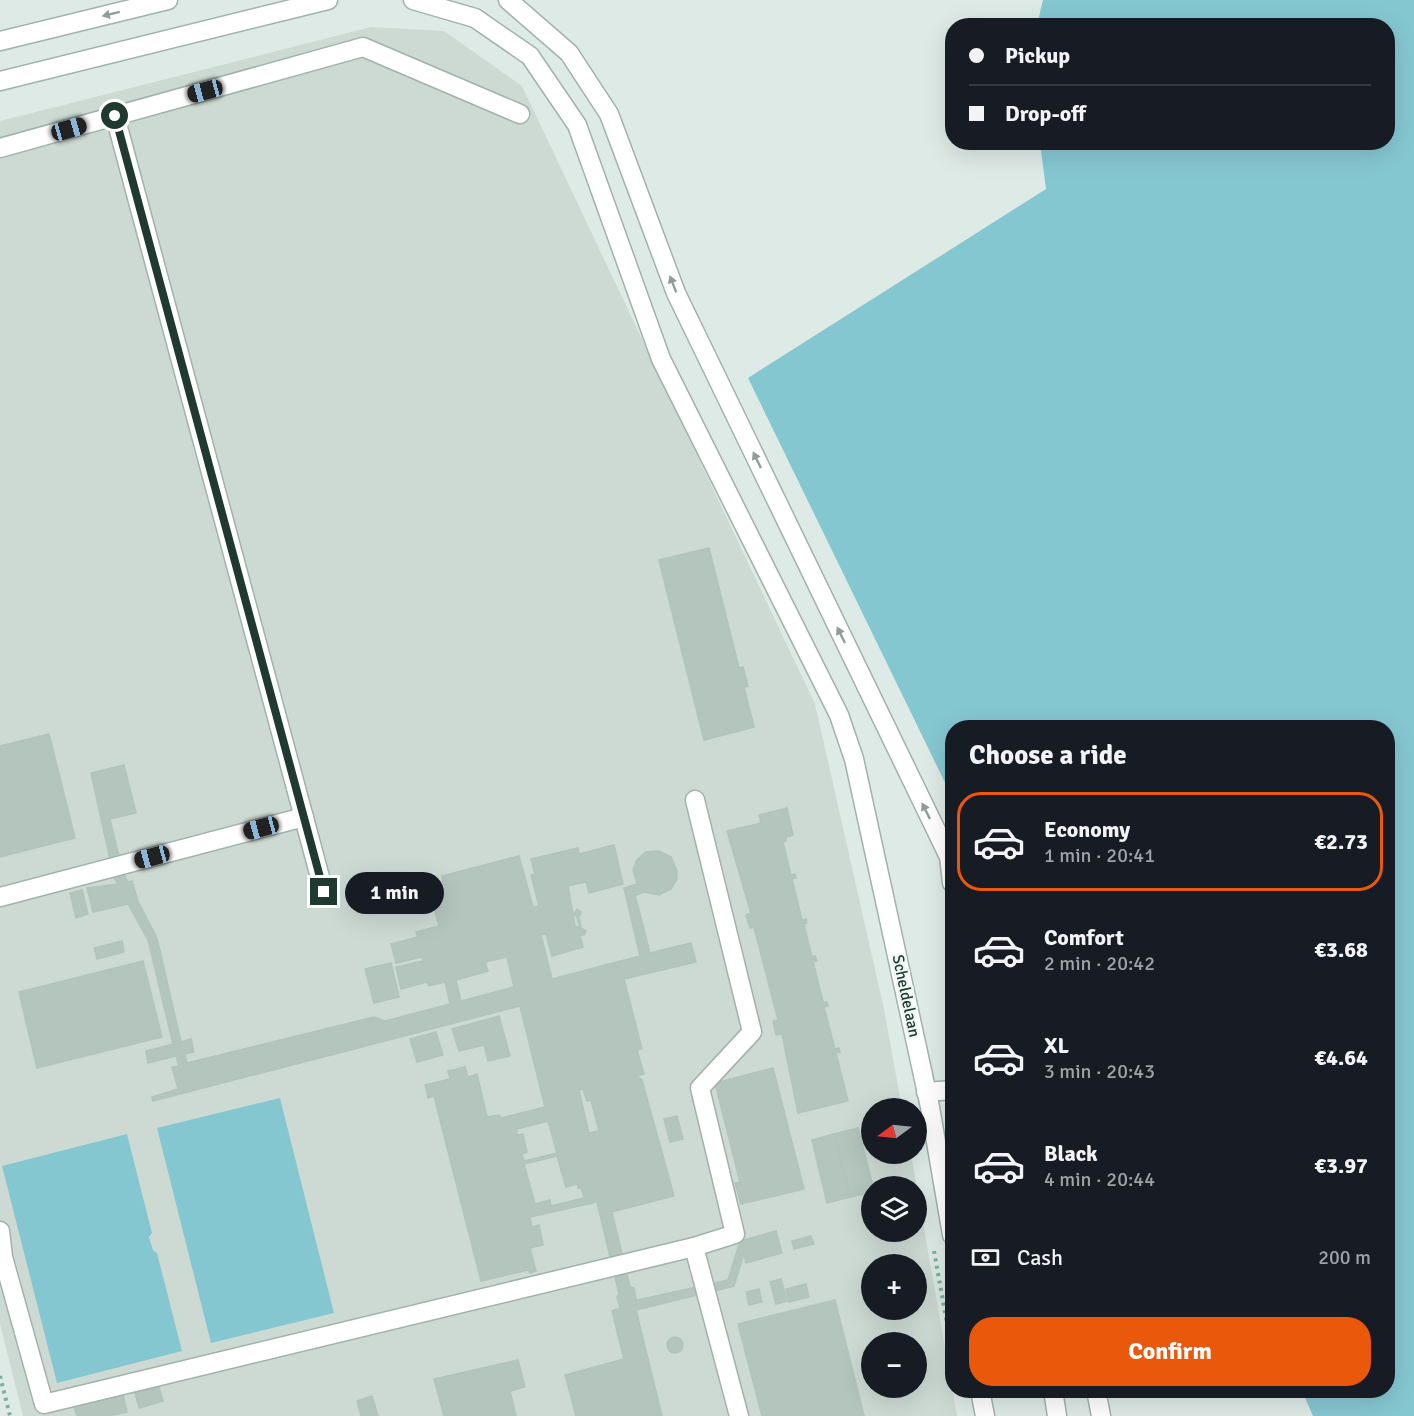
<!DOCTYPE html>
<meta charset="utf-8">
<style>
:root{--surface:#171b24;--page:#242831;--text:#f1f3f6;--muted:#9ea1a6;--line:#363941;--accent:#ea580c}
body{margin:0;font-family:Signika,sans-serif;background:var(--page);color:var(--text);height:100vh;display:flex;flex-direction:column;font-size:22px;white-space:nowrap}
*{box-sizing:border-box;margin:0}
p{font-size:20px;color:var(--muted)}
.icon{flex:none;width:33px;height:33px;fill:none;stroke:currentColor;stroke-width:2;stroke-linecap:round;stroke-linejoin:round}
.map{position:relative;flex:1;overflow:hidden}
.side{position:absolute;left:945px;top:720px;width:450px;height:678px;display:flex;flex-direction:column;background:var(--surface);border-radius:24px;box-shadow:0 6px 24px #0002}
.side>*{flex:none}
.banner{position:absolute;left:945px;top:18px;width:450px;height:132px;border-radius:24px;box-shadow:0 6px 24px #0002;display:grid;align-content:center;height:132px;padding:0 24px;background:var(--surface)}
.needle{width:39px;rotate:255deg}
.controls{position:absolute;left:861px;top:1098px;display:grid;gap:12px}
.controls a{display:grid;place-items:center;width:66px;height:66px;border-radius:50%;background:var(--surface);box-shadow:0 6px 24px #0002;font-size:30px}
.end{position:absolute;width:27px;height:27px;margin:-14px;border:8px solid #203a32;background:#fff;box-shadow:0 0 0 3px #fff}
.from{border-radius:50%}
.bubble{position:absolute;height:42px;border-radius:21px;background:var(--surface);box-shadow:0 6px 24px #0002;font-size:20px;font-weight:800;line-height:42px;text-align:center}
.car{position:absolute;width:18px;height:36px;margin:-18px -9px;border-radius:8px;box-shadow:0 0 4px 2px #0007;background:linear-gradient(#222 24%,#8ab4d8 0 40%,#222 0 76%,#8ab4d8 0 86%,#222 0)}
.banner b{display:flex;align-items:center;gap:21px;height:57px;font-size:22px}
.banner b+b{border-top:2px solid var(--line)}
.banner i{width:15px;height:15px;background:var(--text)}
ul{padding:0;list-style:none}
li{display:flex;align-items:center;gap:18px;height:99px;margin:0 12px 9px;padding:0 12px;border:3px solid transparent;border-radius:24px}
li div{flex:1}
li b{display:block;font-size:22px}
li em{font-style:normal;font-weight:800}
li.current{border-color:var(--accent)}
li>.icon{width:54px;height:54px;stroke-width:1.5}
h2{padding:0 24px;font-size:27px;line-height:72px}
.pay{display:flex;align-items:center;gap:15px;height:66px;padding:0 24px;font-size:22px}
.pay p{margin-inline-start:auto}
.cta{display:flex;gap:12px;margin-top:auto;padding:12px 24px}
.cta a{flex:1;height:69px;border-radius:24px;background:var(--accent);color:#fff;font-size:24px;font-weight:800;line-height:69px;text-align:center}
.map>svg:first-child{display:block}
.built{fill:#cddad4;fill-rule:evenodd}
.water{fill:#85c7d1}
.building{fill:#b4c5be;stroke:#b1c4bc;stroke-width:1.5;fill-rule:evenodd}
.lines{fill:none;stroke-linecap:round;stroke-linejoin:round}
.minor-casing{stroke:#a1b2ac;stroke-width:21}
.path{stroke:#7eaf9e;stroke-width:4;stroke-dasharray:3 4.5;stroke-linecap:butt}
.minor{stroke:#fff;stroke-width:18}
.oneway{fill:#909c98}
.route{stroke:#203a32;stroke-width:8}
.labels{text-anchor:middle;dominant-baseline:central;stroke-width:5;stroke-linejoin:round;paint-order:stroke}
.street-label{font-size:16px;fill:#203a32;stroke:#eff7f3}
</style>
<div class="map">
<svg width="1414" height="1416" viewBox="0 0 1414 1416">
<rect width="100%" height="100%" fill="#deeae5"/>
<path class="built" d="M371,27L444,31L522,86L815,704L884,1009L902,1108H872V1154H911L957,1416H23L0,1324V121ZM872,1186H916V1232H872ZM872,1264H916V1310H872ZM872,1342H916V1388H872Z"/>
<g class="water">
<polygon points="1043,0 1414,0 1414,1416 1313,1416 1302,1391 1388,1390 1388,728 952,728 952,797 748,378 1046,189 1040,143 1388,142 1388,26 1037,25"/>
<polygon points="280,1098 334,1313 211,1343 157,1128"/>
<polygon points="127,1134 152,1233 149,1237 153,1250 157,1253 182,1351 57,1383 2,1166"/>
</g>
<g class="building">
<polygon points="709,548 739,668 743,667 748,686 744,687 754,727 704,740 659,560"/>
<polygon points="49,734 75,838 0,857 0,746"/>
<path d="M124,765L136,813L110,819L123,873L128,882L132,881L138,901L157,938L181,1042L191,1039L194,1052L185,1054L187,1063L374,1017L385,1021L450,1004L445,982L429,986L427,982L401,989L396,967L423,961L422,957L396,963L391,944L418,937L416,932L439,926L428,885L443,881L442,876L519,856L533,907L539,906L531,875L535,874L531,859L578,848L579,854L614,845L623,884L589,893L586,882L568,886L575,926L580,928L577,917L574,914L577,909L581,912L579,917L581,928L586,931L584,935H580L583,947L552,956L546,934L541,935L552,979L640,956L624,888L637,884L633,870L637,860L646,852L659,851L671,857L677,871V879L671,889L659,895L645,892L635,895L650,953L691,943L696,962L624,979L642,1049L637,1050L644,1074L637,1076L642,1080L674,1196L612,1212L630,1287L634,1288L636,1299L638,1300L728,1280L740,1241L776,1231L782,1253L746,1263L744,1254L734,1286L636,1310L662,1416H576L565,1375L624,1359L612,1311L620,1308L617,1297L619,1294L597,1202L530,1217L532,1227L539,1225L543,1245L530,1248L536,1271L530,1273L528,1270L481,1281L434,1096L428,1098L425,1085L450,1079L448,1071L465,1067L468,1077L477,1074L487,1117L499,1115L501,1118L545,1107L520,1006L153,1101L152,1097L178,1089L172,1067L179,1066L176,1056L148,1063L146,1051L173,1044L148,940L128,904L93,912L87,888L118,884L114,878L91,773ZM507,957L514,987L461,1001L456,980L488,971L485,962ZM583,1089L587,1101L591,1100L599,1131L589,1133L579,1090ZM548,1121L557,1153L524,1161L522,1154L527,1152L523,1134L517,1135V1129ZM557,1156L566,1187L577,1184L578,1188L581,1187L584,1198L551,1206L550,1200L535,1204L524,1164Z"/>
<polygon points="787,808 793,835 786,837 786,841 783,842 791,875 795,874 796,878 792,879 802,920 806,919 807,923 804,924 812,957 815,956 817,961 813,961 823,1002 827,1002 828,1006 824,1007 835,1049 839,1048 840,1052 836,1053 848,1101 798,1113 782,1034 776,1035 773,1021 778,1020 754,927 750,928 746,915 751,913 727,831 761,823 759,815"/>
<polygon points="82,890 88,914 76,918 70,893"/>
<polygon points="122,941 124,952 97,959 94,948"/>
<polygon points="143,961 162,1037 37,1068 19,992"/>
<polygon points="391,963 399,997 374,1003 365,969"/>
<polygon points="499,1016 510,1056 488,1061 484,1045 459,1051 452,1029"/>
<polygon points="436,1032 443,1055 417,1062 410,1039"/>
<polygon points="773,1068 804,1189 741,1204 735,1183 740,1182 715,1083"/>
<polygon points="677,1116 683,1139 670,1142 664,1119"/>
<polygon points="858,1128 873,1186 872,1192 850,1197 834,1134"/>
<polygon points="834,1134 850,1197 827,1203 812,1140"/>
<polygon points="811,1236 814,1244 794,1249 792,1241"/>
<polygon points="781,1279 787,1301 776,1304 770,1282"/>
<polygon points="806,1284 809,1297 789,1302 786,1289"/>
<polygon points="759,1289 762,1302 749,1305 746,1292"/>
<polygon points="835,1300 864,1416 762,1416 738,1324"/>
<circle cx="675" cy="1345" r="8"/>
<polygon points="518,1360 525,1387 510,1391 516,1416 444,1416 434,1379"/>
<polygon points="159,1387 163,1401 139,1408 135,1393"/>
<polygon points="123,1395 127,1412 109,1416 77,1416 74,1407"/>
<polygon points="372,1396 378,1416 361,1416 357,1401"/>
</g>
<g class="lines">
<defs>
<g id="minor">
<polyline points="413,0 475,18 530,56 577,125 661,359 839,715 854,759 930,1107 952,1235"/>
<polyline points="508,0 569,53 609,114 676,293 952,863"/>
<polyline points="0,41 168,0"/>
<polyline points="0,81 328,0"/>
<polyline points="115,116 324,892"/>
<polyline points="0,148 363,47 520,114"/>
<polyline points="949,856 952,883"/>
<polyline points="0,897 304,817"/>
<polyline points="926,1092 952,1090"/>
<polyline points="0,1231 3,1257 44,1404 694,1247 735,1234 700,1088 752,1032 695,800"/>
<polyline points="694,1247 739,1416"/>
<polyline points="980,1390 985,1416"/>
<polyline points="1053,1390 1057,1416"/>
<polyline points="1096,1390 1101,1416"/>
</g>
</defs>
<use href="#minor" class="minor-casing"/>
<g class="path">
<polyline points="934,1251 952,1351"/>
<polyline points="0,1376 10,1416"/>
</g>
<use href="#minor" class="minor"/>
</g>
<defs><path id="oneway-solid" d="M-6-.8H1V-3.2L6.5 0L1 3.2V.8H-6Z" transform="scale(1.5)"/></defs>
<g class="oneway">
<use href="#oneway-solid" transform="translate(111 14) rotate(166)"/>
<use href="#oneway-solid" transform="translate(673 284) rotate(-111)"/>
<use href="#oneway-solid" transform="translate(757 460) rotate(-116)"/>
<use href="#oneway-solid" transform="translate(841 635) rotate(-116)"/>
<use href="#oneway-solid" transform="translate(926 811) rotate(-116)"/>
</g>
<g class="lines">
<polyline class="route" points="115,116 324,892"/>
</g>
<g class="labels">
<g class="street-label">
<text transform="translate(906 996) rotate(78)">Scheldelaan</text>
</g>
</g>
</svg>
<div class="controls">
<a><svg class="needle" viewBox="-14 -14 28 28"><path d="M0-13l5 13h-10z" fill="#e53935"/><path d="M0 13l5-13h-10z" fill="#9ea1a6"/></svg></a>
<a><svg class="icon" aria-label="layers" viewBox="0 0 24 24"><path d="M12 4l9 5-9 5-9-5zM3 14l9 5 9-5"/></svg></a>
<a>+</a>
<a>−</a>
</div>
<i class="end from" style="left:115px;top:116px"></i>
<i class="end" style="left:324px;top:892px"></i>
<div class="bubble" style="left:345px;top:872px;width:99px">1 min</div>
<i class="car" style="left:205px;top:91px;rotate:255deg"></i>
<i class="car" style="left:69px;top:129px;rotate:74deg"></i>
<i class="car" style="left:261px;top:828px;rotate:255deg"></i>
<i class="car" style="left:152px;top:857px;rotate:255deg"></i>
<div class="banner">
<b><i class="from"></i>Pickup</b>
<b><i></i>Drop-off</b>
</div>
<section class="side">
<h2>Choose a ride</h2>
<ul>
<li class="current"><svg class="icon" aria-label="car" viewBox="0 0 24 24"><path d="M5 17H2v-5l4-1 3-4h7l3 4 3 1v5h-3M9 17h6M6 11h13"/><circle cx="7" cy="17" r="2"/><circle cx="17" cy="17" r="2"/></svg><div><b>Economy</b><p>1 min · 20:41</p></div><em>€2.73</em></li>
<li><svg class="icon" aria-label="car" viewBox="0 0 24 24"><path d="M5 17H2v-5l4-1 3-4h7l3 4 3 1v5h-3M9 17h6M6 11h13"/><circle cx="7" cy="17" r="2"/><circle cx="17" cy="17" r="2"/></svg><div><b>Comfort</b><p>2 min · 20:42</p></div><em>€3.68</em></li>
<li><svg class="icon" aria-label="car" viewBox="0 0 24 24"><path d="M5 17H2v-5l4-1 3-4h7l3 4 3 1v5h-3M9 17h6M6 11h13"/><circle cx="7" cy="17" r="2"/><circle cx="17" cy="17" r="2"/></svg><div><b>XL</b><p>3 min · 20:43</p></div><em>€4.64</em></li>
<li><svg class="icon" aria-label="car" viewBox="0 0 24 24"><path d="M5 17H2v-5l4-1 3-4h7l3 4 3 1v5h-3M9 17h6M6 11h13"/><circle cx="7" cy="17" r="2"/><circle cx="17" cy="17" r="2"/></svg><div><b>Black</b><p>4 min · 20:44</p></div><em>€3.97</em></li>
</ul>
<div class="pay"><svg class="icon" aria-label="cash" viewBox="0 0 24 24"><path d="M3 7h18v10H3z"/><circle cx="12" cy="12" r="2"/></svg>Cash<p>200 m</p></div>
<div class="cta"><a>Confirm</a></div>
</section>
</div>
